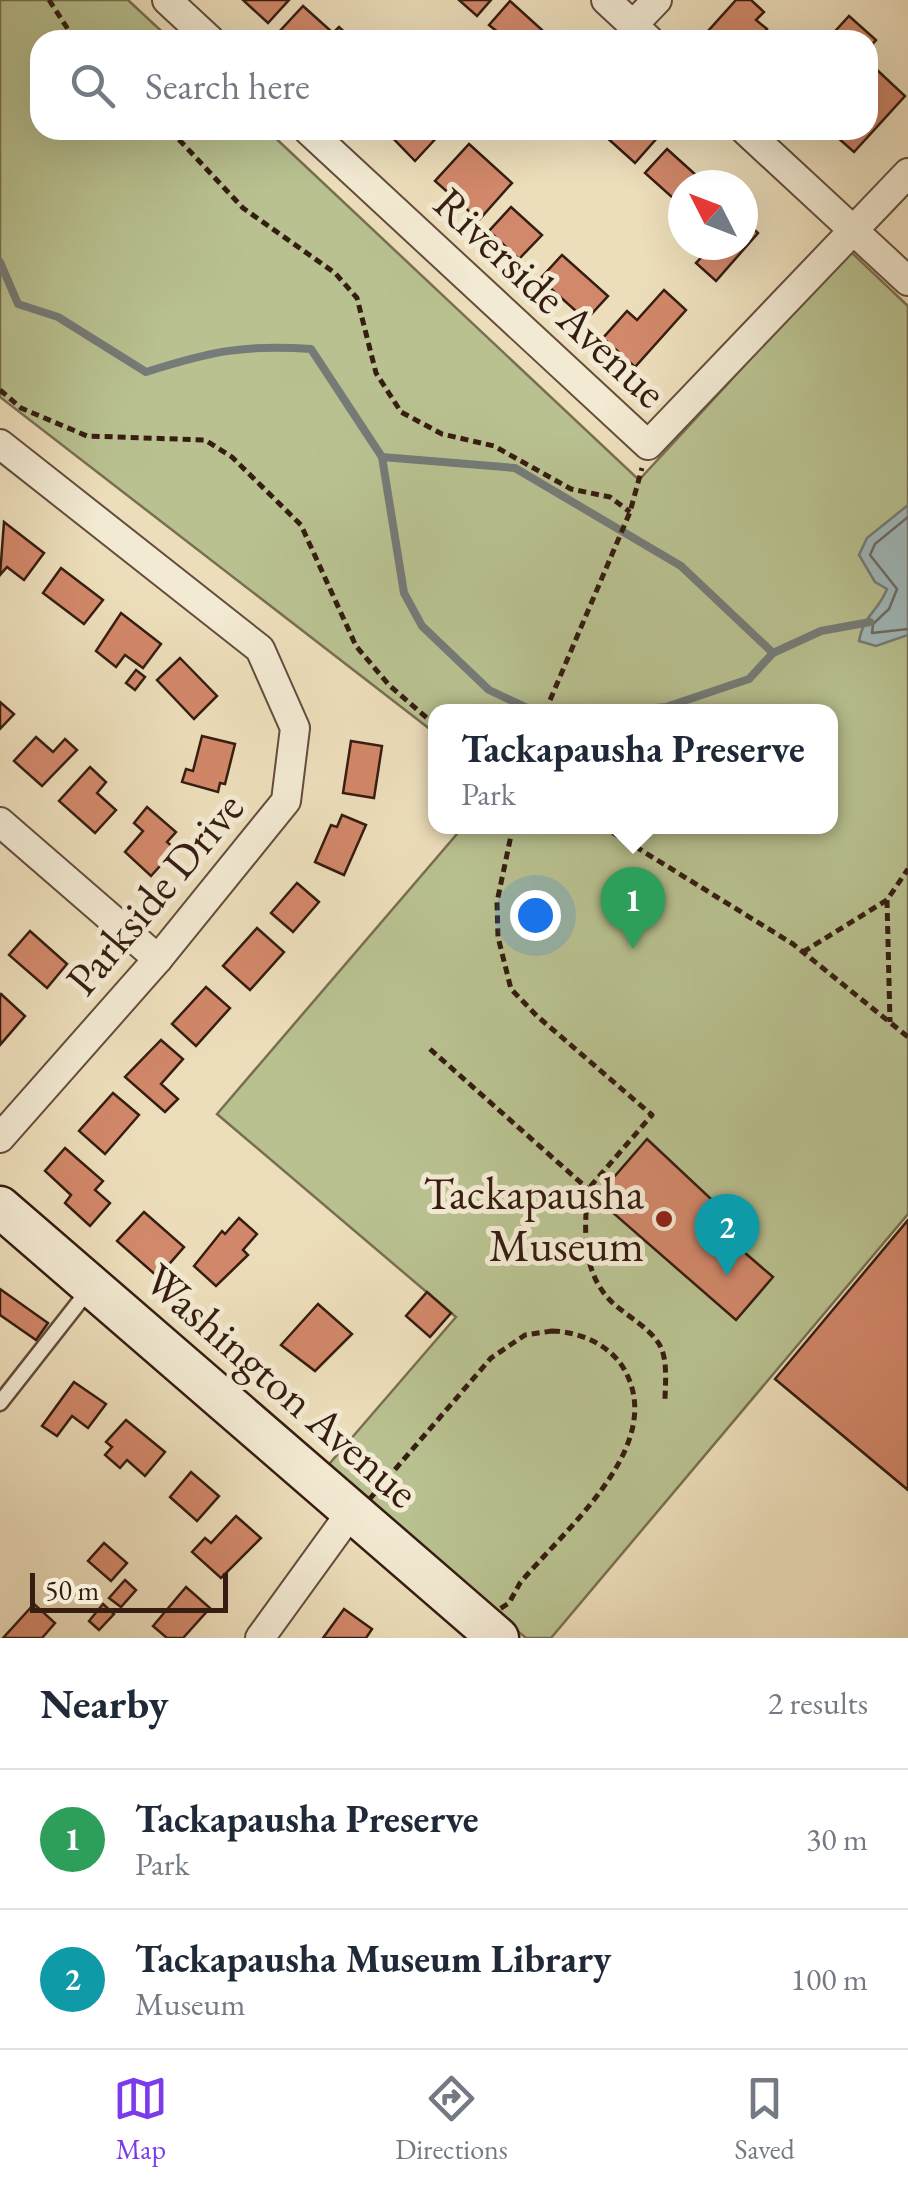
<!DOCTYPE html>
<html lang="en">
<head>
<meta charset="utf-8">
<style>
  :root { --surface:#fff; --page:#f2f2f3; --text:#1f2937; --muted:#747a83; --line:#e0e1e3; --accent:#7c3aed }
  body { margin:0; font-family:"EB Garamond",serif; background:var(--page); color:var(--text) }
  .compass { position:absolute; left:668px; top:170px; width:90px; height:90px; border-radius:50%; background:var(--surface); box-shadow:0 10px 40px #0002; rotate:312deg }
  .scale { position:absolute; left:30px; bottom:25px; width:198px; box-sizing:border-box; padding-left:10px; border:5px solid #361d11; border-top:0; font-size:28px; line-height:35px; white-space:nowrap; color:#361d11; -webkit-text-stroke:8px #f3ead3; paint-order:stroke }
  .you { position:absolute; left:535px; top:915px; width:35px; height:35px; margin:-25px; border:8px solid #fff; border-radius:50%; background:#1a73e8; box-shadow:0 0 0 15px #1a73e833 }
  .badge { display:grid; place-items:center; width:65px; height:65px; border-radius:50%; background:var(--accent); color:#fff; font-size:32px; font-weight:700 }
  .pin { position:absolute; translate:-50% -82px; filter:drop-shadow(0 2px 5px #0008) }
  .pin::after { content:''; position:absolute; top:52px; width:35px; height:30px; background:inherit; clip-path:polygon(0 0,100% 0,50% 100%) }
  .popup { position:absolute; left:428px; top:704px; width:410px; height:130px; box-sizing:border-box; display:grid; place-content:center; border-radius:20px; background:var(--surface); filter:drop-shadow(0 2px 8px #0005); font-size:32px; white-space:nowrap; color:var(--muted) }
  .popup b { font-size:38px; color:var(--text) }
  .popup::after { content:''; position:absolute; left:50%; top:100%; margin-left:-20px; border:20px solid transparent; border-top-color:var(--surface) }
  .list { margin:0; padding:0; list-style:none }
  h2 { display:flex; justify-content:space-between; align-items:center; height:130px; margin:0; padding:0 40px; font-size:42px }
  h2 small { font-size:32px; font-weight:400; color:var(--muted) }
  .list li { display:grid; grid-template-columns:65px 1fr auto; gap:30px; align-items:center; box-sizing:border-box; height:140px; padding:0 40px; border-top:2px solid var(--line) }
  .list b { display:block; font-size:38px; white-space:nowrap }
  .list p { margin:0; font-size:32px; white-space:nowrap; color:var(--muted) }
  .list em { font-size:32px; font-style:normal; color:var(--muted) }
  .icon { flex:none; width:55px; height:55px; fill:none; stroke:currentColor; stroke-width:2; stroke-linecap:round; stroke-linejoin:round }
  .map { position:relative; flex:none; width:908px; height:1638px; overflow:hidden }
  .search { position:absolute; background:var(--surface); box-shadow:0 10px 40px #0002; left:30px; right:30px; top:30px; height:110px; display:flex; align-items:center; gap:25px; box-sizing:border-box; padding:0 35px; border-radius:30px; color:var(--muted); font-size:38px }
  .sheet { height:410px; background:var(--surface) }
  nav { display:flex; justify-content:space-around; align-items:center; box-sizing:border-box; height:140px; border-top:2px solid var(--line); background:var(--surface); font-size:28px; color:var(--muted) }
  nav a { display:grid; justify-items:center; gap:5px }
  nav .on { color:var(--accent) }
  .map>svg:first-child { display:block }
</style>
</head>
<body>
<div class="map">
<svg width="908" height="1638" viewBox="0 0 908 1638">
  <rect width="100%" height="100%" fill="#eddebb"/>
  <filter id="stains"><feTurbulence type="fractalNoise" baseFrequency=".002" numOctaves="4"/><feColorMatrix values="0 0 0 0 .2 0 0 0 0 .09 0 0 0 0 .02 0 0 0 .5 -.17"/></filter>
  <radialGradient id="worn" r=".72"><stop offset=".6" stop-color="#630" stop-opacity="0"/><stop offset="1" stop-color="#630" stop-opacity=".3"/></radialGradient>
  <polygon fill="#b9c190" stroke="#786f50" stroke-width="2.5" points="0,0 128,0 171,40 40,40 40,130 267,130 639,480 850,251 908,306 908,1214 551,1638 526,1638 324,1470 456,1317 217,1114 463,827 830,826 830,712 436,712 435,733 0,397"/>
  <path fill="#9fb9bc" stroke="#757b78" stroke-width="2.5" d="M908,505V635L876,646L859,641C864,614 878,612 887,589L875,582L859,555L867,538Z"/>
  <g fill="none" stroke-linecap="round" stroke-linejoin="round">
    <polyline stroke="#6a6b66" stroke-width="2.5" points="908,517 875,544 870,555 897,589 889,609 873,624 872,633 908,629"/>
    <g stroke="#757b78" stroke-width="8">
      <path d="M0,262L18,304L58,317L146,372C209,352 244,344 311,349L382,457L404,593L422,626L489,690L536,712"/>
      <polyline points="382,457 515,468 681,566 773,653"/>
      <polyline points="611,712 666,707 749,679 773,653 821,631 870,622"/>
    </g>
  </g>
  <g fill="#d2886a" stroke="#361d11" stroke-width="2.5">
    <polygon points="243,0 289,0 268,23"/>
    <polygon points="459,0 491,0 477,16"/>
    <polygon points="736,0 751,0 764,12 756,20 767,29 757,40 720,40 709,30"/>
    <polygon points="510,1 552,39 552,40 493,40 499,33 489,25"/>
    <polygon points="303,6 333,33 339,27 352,39 285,40 278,33"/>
    <polygon points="849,16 876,40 868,49 868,40 827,40"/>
    <polygon points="876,69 905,96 854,152 829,130 868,130 868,78"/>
    <polygon points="385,130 435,130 440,134 415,161"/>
    <polygon points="608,130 649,130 657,138 635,163 604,135"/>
    <polygon points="469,144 512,183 479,220 435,181"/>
    <polygon points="667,149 707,185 683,185 683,207 645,173"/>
    <polygon points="511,207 542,235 519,259 489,231"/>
    <polygon points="743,219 758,233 716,281 696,263 713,245 743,245"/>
    <polygon points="562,255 608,296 586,320 540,279"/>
    <polygon points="664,290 686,310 635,367 603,338 627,311 637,320"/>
    <polygon points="4,522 44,553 24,580 7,567 0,575"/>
    <polygon points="61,568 103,600 84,624 43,593"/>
    <polygon points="121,613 161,644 143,668 125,655 116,667 96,651"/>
    <polygon points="180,658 217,696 194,719 157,680"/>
    <polygon points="136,670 145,677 135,690 126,683"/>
    <polygon points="0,702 14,714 0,729"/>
    <polygon points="202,736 235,744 225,784 220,783 218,792 182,782 186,769 193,771"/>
    <polygon points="36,737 53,752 65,739 77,750 42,786 14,761"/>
    <polygon points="351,741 382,746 374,798 343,793"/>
    <polygon points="90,767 106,782 97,793 116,810 95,833 59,801"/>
    <polygon points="147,807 176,832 167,842 175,849 151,876 125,852 143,831 134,823"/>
    <polygon points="342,815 366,825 344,875 315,862 331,825 337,827"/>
    <polygon points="297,883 319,902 293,932 271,913"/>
    <polygon points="257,928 284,952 250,990 223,966"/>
    <polygon points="30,931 67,964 47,988 9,955"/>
    <polygon points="206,987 230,1008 196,1046 172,1024"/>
    <polygon points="1,994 25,1016 0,1045 0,995"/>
    <polygon points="161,1040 183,1059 161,1084 178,1099 165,1112 125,1077"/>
    <polygon points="113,1093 139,1115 105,1154 79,1131"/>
    <polygon points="647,1139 741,1227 730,1240 773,1277 736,1320 596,1198"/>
    <polygon points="65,1148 103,1181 95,1190 110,1203 90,1226 65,1203 71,1195 45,1171"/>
    <polygon points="144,1212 184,1247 158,1277 117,1241"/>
    <polygon points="239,1218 257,1234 243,1250 248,1255 216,1286 194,1266 222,1231 225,1234"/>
    <polygon points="908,1220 908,1490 775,1379"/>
    <polygon points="0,1289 48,1323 36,1340 0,1315"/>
    <polygon points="427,1292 451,1313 430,1337 406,1316"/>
    <polygon points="318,1304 352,1334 315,1371 281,1345"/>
    <polygon points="74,1382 106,1404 88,1428 72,1416 57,1436 42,1426"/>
    <polygon points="126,1420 165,1452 145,1476 127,1460 120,1468 105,1455 112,1447 106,1442"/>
    <polygon points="191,1472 219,1496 197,1521 170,1497"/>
    <polygon points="236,1516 261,1538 221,1578 192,1552 205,1538 211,1543"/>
    <polygon points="104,1543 127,1563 111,1581 88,1561"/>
    <polygon points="125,1580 136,1590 121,1607 109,1598"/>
    <polygon points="186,1587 210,1608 183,1638 167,1638 153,1626"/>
    <polygon points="34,1604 55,1623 42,1638 3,1638"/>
    <polygon points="103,1604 114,1614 99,1630 89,1621"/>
    <polygon points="344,1609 372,1629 366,1638 323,1638"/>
  </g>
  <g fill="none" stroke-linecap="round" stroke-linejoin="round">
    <defs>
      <polyline id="lane" points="0,1403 91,1287"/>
      <g id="street">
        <polyline points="167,0 210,40"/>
        <polyline points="606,0 649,40"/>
        <polyline points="633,25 657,0"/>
        <polyline points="308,130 648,445 908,173"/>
        <polyline points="745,130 908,281"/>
        <polyline points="0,444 260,649 295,728 286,801 158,959 0,1138"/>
        <polyline points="0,822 158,959"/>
        <polyline points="260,1638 352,1511"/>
      </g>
      <polyline id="secondary" points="0,1207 498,1638"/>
    </defs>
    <use href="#lane" stroke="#644d3c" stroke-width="19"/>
    <use href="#street" stroke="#644d3c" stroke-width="32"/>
    <use href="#secondary" stroke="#361d11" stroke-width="45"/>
    <g stroke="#361d11" stroke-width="5" stroke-dasharray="8 5" stroke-linecap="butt">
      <polyline points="49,0 75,40"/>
      <polyline points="170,130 243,208 335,273 357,298 376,373 401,412 442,434 494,446 571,489 610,497 630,512"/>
      <polyline points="0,390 21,408 87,436 205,440 232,457 301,525 356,646 389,685 436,726"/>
      <polyline points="545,712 630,512 642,468"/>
      <polyline points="513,826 497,902 498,937 511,989 537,1016 652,1115 589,1188"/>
      <polyline points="602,826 793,944 908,1037"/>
      <polyline points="887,900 890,1022"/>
      <polyline points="803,952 887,900 908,869"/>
      <path d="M430,1049L588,1189C584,1230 581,1275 615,1305C628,1316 647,1327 657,1341C669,1356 665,1384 665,1402"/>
      <path d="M552,1331C580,1332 609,1344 624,1369C668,1445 566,1528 520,1583L509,1603L490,1615L366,1510L367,1502L491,1358L525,1335Z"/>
    </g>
    <use href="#lane" stroke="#f3ead3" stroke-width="14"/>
    <use href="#street" stroke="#f3ead3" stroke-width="28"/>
    <use href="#secondary" stroke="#f3ead3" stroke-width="40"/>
  </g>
  <circle fill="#8f2418" stroke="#f3ead3" stroke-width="4" cx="664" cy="1219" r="10"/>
  <g text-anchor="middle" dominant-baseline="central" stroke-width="10" stroke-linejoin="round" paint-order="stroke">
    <g font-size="45" fill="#361d11" stroke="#f3ead3">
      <text transform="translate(551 297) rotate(43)">Riverside Avenue</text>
      <text transform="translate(154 893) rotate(-50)">Parkside Drive</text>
      <text transform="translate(282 1385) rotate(41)">Washington Avenue</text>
    </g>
    <g font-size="45" fill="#361d11" stroke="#f3ead3" text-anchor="end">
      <text x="644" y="1193">Tackapausha<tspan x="644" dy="52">Museum</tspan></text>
    </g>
  </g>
  <rect width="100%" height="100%" filter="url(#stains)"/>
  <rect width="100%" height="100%" fill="url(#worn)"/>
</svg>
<svg class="compass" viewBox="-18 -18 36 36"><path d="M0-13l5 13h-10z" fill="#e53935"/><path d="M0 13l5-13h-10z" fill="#747a83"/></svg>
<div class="scale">50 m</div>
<div class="you"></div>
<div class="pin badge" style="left:633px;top:949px;background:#2e9e5b">1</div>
<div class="popup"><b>Tackapausha Preserve</b>Park</div>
<div class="pin badge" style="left:727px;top:1276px;background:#0f9aa8">2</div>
<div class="search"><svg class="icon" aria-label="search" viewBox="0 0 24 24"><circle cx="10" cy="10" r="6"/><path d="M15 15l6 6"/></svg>Search here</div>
</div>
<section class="sheet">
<h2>Nearby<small>2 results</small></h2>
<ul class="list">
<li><span class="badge" style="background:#2e9e5b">1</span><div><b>Tackapausha Preserve</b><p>Park</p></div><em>30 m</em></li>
<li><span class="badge" style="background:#0f9aa8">2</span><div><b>Tackapausha Museum Library</b><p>Museum</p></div><em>100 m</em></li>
</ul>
</section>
<nav>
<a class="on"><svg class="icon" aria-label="map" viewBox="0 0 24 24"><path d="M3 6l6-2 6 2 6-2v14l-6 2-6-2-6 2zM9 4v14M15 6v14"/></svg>Map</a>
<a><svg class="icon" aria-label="directions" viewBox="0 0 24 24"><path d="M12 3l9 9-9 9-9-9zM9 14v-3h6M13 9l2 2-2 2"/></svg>Directions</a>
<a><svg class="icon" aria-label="saved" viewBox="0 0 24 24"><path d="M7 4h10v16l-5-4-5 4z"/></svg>Saved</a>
</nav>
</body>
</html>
